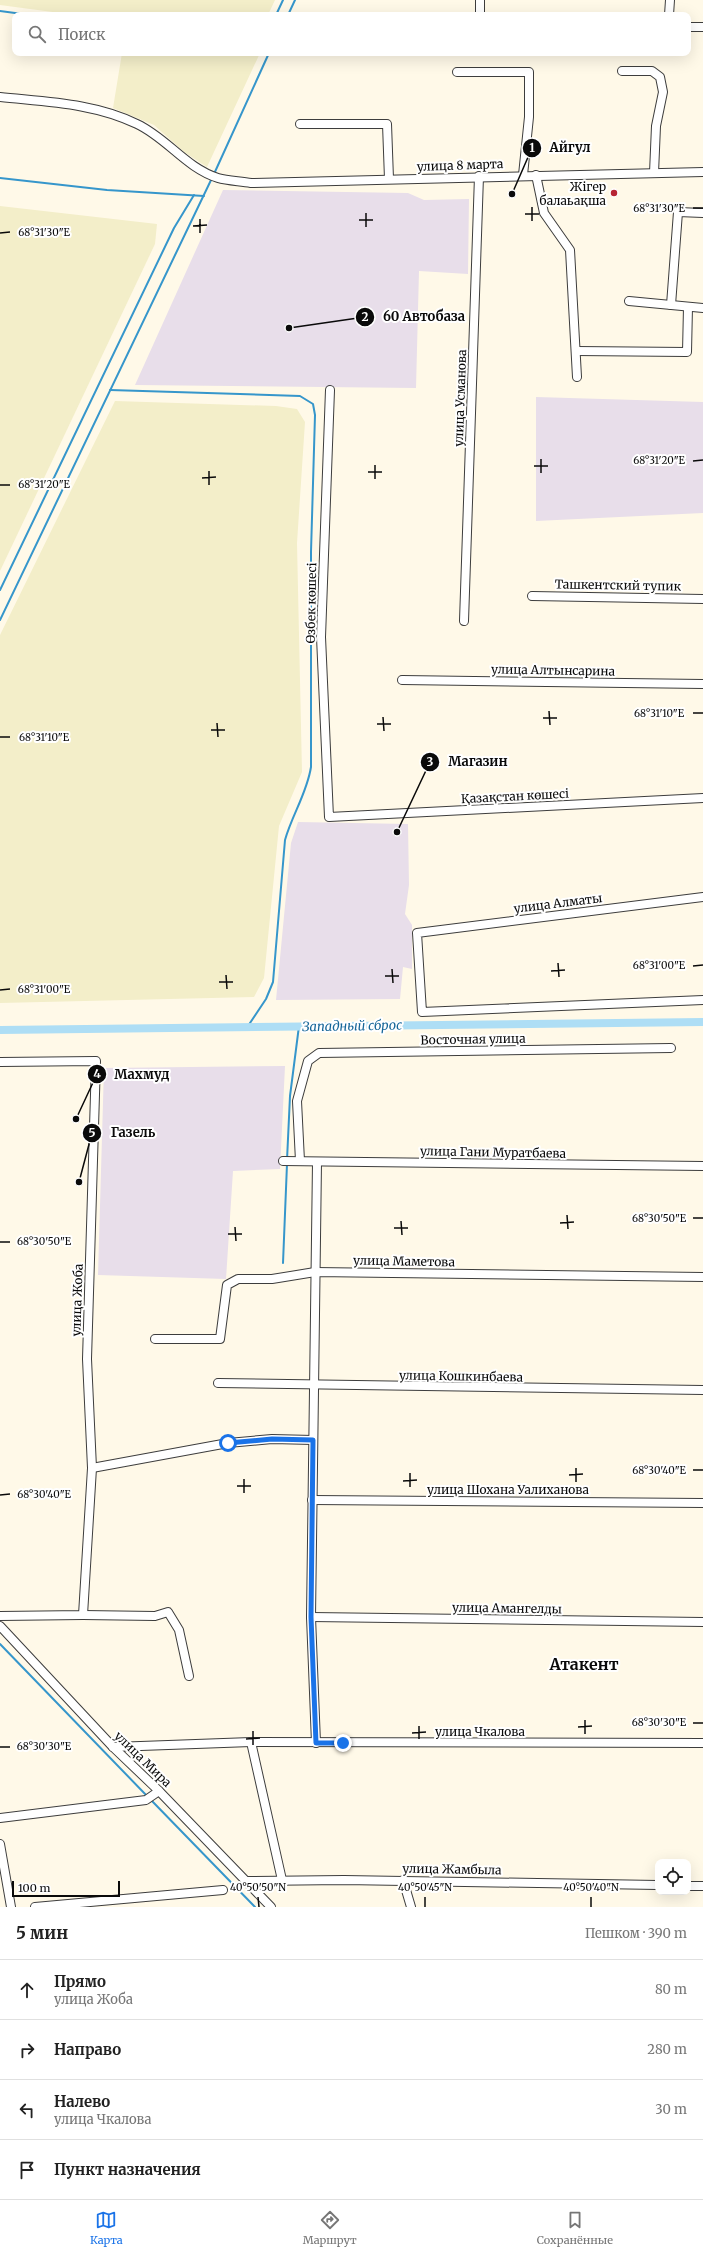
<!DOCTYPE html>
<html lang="ru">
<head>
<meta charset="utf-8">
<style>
  :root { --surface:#fff; --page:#f6f6f6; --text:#222; --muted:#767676; --line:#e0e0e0; --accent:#1a73e8 }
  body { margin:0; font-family:Merriweather,serif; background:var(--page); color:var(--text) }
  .controls { position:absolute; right:12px; bottom:12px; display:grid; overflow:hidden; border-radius:8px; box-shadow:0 4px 16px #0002 }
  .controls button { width:36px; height:36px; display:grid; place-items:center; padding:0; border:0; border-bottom:1px solid var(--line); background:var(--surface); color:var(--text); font:20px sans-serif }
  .scale { position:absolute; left:12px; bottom:10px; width:108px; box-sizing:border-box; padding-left:4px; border:2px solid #0a0a0a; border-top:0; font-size:11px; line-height:14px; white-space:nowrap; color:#0a0a0a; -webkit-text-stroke:3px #fff; paint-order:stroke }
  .stop { position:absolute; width:12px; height:12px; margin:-9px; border:3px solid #1a73e8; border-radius:50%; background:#fff }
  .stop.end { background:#1a73e8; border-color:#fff; box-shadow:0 1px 4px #0008 }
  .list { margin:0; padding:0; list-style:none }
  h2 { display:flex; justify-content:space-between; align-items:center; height:52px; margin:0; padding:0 16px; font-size:17px }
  h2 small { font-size:13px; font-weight:400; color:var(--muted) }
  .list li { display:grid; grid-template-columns:26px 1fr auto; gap:12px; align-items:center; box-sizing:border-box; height:60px; padding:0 16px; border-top:1px solid var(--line) }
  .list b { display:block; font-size:15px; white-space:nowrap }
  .list p { margin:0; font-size:13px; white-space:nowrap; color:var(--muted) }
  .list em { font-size:13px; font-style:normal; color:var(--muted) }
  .icon { flex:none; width:22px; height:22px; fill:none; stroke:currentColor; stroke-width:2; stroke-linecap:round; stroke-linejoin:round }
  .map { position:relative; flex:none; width:703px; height:1907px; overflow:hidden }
  .search { position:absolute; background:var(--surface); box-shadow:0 4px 16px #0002; left:12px; right:12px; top:12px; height:44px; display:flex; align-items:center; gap:10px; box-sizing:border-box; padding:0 14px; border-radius:8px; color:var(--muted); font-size:15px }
  .sheet { height:292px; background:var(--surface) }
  nav { display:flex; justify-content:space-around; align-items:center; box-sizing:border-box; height:56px; border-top:1px solid var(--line); background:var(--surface); font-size:11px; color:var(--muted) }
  nav a { display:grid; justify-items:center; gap:2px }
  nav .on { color:var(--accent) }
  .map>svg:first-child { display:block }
</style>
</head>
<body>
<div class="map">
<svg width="703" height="1907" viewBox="0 0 703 1907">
  <rect width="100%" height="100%" fill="#fff9e8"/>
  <g fill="#e8deea">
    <polygon points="223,190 408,193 424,200 469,199 468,274 419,271 416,388 135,385"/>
    <polygon points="536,397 703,402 703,513 536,521"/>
    <polygon points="298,822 408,824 409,885 405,914 412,925 412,969 403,967 400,999 276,1000 291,843"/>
    <polygon points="285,1066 280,1169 233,1171 226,1279 98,1275 104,1068"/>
  </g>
  <g fill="#f3eec9">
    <polygon points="0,0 275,0 268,15 75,15 0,5"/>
    <polygon points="122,53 260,53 207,167 184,152 154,125 113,108"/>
    <polygon points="0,206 157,224 155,244 0,571"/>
    <polygon points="115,401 276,406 297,409 305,422 297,543 302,772 279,826 264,978 254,997 0,1003 0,635"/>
  </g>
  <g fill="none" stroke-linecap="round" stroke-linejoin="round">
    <g stroke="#3696cb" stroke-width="2">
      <polyline points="0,11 30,15"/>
      <polyline points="276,15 283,0"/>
      <polyline points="288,15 295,0"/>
      <polyline points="214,174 269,53"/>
      <polyline points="0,178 107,190 204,196"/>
      <path d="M110,390L300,396L313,404L315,415L311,552V767C307,793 292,815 285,840L273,982L266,999L248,1026"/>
      <polyline points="0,590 174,228 194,195"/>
      <polyline points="0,620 212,178"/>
      <polyline points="287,1160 290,1096 299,1026"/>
      <polyline points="283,1263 287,1164"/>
      <polyline points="0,1644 148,1797"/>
      <polyline points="151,1800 255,1907"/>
    </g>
    <polyline stroke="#aedef5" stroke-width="8" points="0,1030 703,1022"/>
    <defs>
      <g id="street">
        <polyline points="480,15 480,0"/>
        <polyline points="669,15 670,0"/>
        <polyline points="688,27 703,27"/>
        <polyline points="622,71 652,71 660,77 663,92 656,126 654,173"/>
        <polyline points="457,72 529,72 529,117 523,175"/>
        <path d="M0,97C46,102 94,103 137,124C167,138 186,168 218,178C228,181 241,181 251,183L703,172"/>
        <polyline points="300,124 387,124 389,179"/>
        <polyline points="536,175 544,213 570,250 577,377"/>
        <polyline points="629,301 703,308"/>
        <polyline points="671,305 678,212 703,213"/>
        <polyline points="576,351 687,352 688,307"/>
        <polyline points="330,390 321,637 329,817 703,798"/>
        <polyline points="532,596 703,599"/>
        <polyline points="464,621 479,176"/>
        <polyline points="402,680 703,684"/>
        <polyline points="703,897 417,933 422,1012 703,1000"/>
        <polyline points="0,1062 96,1061 87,1359 92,1468 83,1615 0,1616"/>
        <polyline points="283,1161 703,1166"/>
        <polyline points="300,1161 297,1101 308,1061 319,1053 671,1048"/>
        <polyline points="155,1339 220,1339 227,1285 238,1279 272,1279 315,1272 703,1277"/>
        <polyline points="218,1383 703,1390"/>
        <polyline points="92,1468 228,1443 272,1439 313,1440"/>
        <polyline points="312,1500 703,1503"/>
        <polyline points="83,1615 155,1616 168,1612 179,1630 189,1676"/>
        <polyline points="311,1617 703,1622"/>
        <polyline points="0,1626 113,1747 159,1791 271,1907"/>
        <polyline points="251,1742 282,1880"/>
        <polyline points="316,1743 311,1617 317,1162"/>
        <polyline points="113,1747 251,1742 703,1743"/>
        <polyline points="0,1818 146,1800 159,1791"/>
        <polyline points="0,1844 11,1907"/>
        <polyline points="403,1880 411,1907"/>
        <polyline points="246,1881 344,1880 658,1885"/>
        <polyline points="688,1886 703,1886"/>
        <polyline points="35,1907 223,1890"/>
      </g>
    </defs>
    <use href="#street" stroke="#3d3d3d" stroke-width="10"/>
    <use href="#street" stroke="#fff" stroke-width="8"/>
  </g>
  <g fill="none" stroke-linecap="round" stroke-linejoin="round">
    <polyline stroke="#1a73e8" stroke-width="5" points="228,1443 272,1439 313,1440 311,1617 316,1743 343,1743"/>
  </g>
  <path fill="none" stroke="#0a0a0a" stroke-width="1.5" d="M532,207V221M693,208H703M366,213V227M525,214H539M200,219V233M359,220H373M193,226L207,225M0,233L10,232M541,459V473M693,461L703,460M375,465V479M534,466H548M209,471V485M368,472H382M202,478L216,477M0,485H10M549,711L550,725M693,713H703M383,717L384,731M543,718H557M217,723L218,737M377,724H391M211,730H225M0,737H10M558,963L559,977M693,966L703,965M392,969L393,983M551,971L565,970M226,975L227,989M385,976H399M219,982H233M0,990L10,989M567,1215L568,1229M693,1218H703M401,1221L402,1235M560,1223L574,1222M235,1227L236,1241M394,1228H408M228,1234H242M0,1242H10M576,1468V1482M693,1470H703M410,1473V1487M569,1475L583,1474M244,1479V1493M403,1481L417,1480M237,1486H251M0,1495L10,1494M585,1720V1734M693,1723H703M419,1726V1739M578,1727L592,1726M253,1731V1745M412,1733L426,1732M246,1739L260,1738M0,1747H10M258,1897L259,1907M425,1897V1907M591,1897V1907"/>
  <circle fill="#b72533" stroke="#fff" stroke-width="1.5" cx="614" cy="193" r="4"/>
  <g text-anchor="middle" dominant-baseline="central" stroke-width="4" stroke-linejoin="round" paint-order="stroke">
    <g font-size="12" fill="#0a0a0a" stroke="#fff">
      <text transform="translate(460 165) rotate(-2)">улица 8 марта</text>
      <text transform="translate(460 398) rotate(-88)">улица Усманова</text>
      <text transform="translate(618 585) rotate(1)">Ташкентский тупик</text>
      <text transform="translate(311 603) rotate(-89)">Өзбек көшесі</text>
      <text transform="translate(553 670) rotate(1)">улица Алтынсарина</text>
      <text transform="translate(515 796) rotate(-3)">Қазақстан көшесі</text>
      <text transform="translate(558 903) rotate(-7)">улица Алматы</text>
      <text transform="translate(473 1039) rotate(-1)">Восточная улица</text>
      <text transform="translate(493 1152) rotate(1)">улица Гани Муратбаева</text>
      <text transform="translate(404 1261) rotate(1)">улица Маметова</text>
      <text transform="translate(77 1300) rotate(-88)">улица Жоба</text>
      <text transform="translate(461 1376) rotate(1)">улица Кошкинбаева</text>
      <text x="508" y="1489">улица Шохана Уалиханова</text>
      <text transform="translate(507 1608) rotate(1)">улица Амангелды</text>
      <text x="480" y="1731">улица Чкалова</text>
      <text transform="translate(143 1759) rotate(44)">улица Мира</text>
      <text transform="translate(452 1869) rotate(1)">улица Жамбыла</text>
    </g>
    <g font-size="12" fill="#0a0a0a" stroke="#fff" text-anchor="end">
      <text x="606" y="186">Жігер<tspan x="606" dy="14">балаьақша</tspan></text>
    </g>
    <g font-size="13" font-style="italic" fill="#176699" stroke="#fff">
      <text transform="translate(352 1026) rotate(-1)">Западный сброс</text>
    </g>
    <g font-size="16" font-weight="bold" fill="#0a0a0a" stroke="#fff">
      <text x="584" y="1664">Атакент</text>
    </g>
  </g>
  <g font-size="10" text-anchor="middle" fill="#0a0a0a" stroke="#fff" stroke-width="4" stroke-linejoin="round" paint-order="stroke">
    <text x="659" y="212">68°31'30"E</text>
    <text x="44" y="236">68°31'30"E</text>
    <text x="659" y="464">68°31'20"E</text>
    <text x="44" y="488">68°31'20"E</text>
    <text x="659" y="717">68°31'10"E</text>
    <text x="44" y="741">68°31'10"E</text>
    <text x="659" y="969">68°31'00"E</text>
    <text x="44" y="993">68°31'00"E</text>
    <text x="659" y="1222">68°30'50"E</text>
    <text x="44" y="1245">68°30'50"E</text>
    <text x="659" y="1474">68°30'40"E</text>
    <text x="44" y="1498">68°30'40"E</text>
    <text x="659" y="1726">68°30'30"E</text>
    <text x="44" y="1750">68°30'30"E</text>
    <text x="258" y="1891">40°50'50"N</text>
    <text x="425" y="1891">40°50'45"N</text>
    <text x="591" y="1891">40°50'40"N</text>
  </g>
  <path fill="none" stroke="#0a0a0a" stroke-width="1.5" d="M512 194L532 148M289 328L365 317M397 832L430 762M76 1119L97 1074M79 1182L92 1133"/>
  <g fill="#0a0a0a" stroke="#fff" stroke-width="1.5">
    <circle cx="512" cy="194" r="4"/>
    <circle cx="289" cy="328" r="4"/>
    <circle cx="397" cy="832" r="4"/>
    <circle cx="76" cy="1119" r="4"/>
    <circle cx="79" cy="1182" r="4"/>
    <circle cx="532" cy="148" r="10"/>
    <circle cx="365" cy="317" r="10"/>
    <circle cx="430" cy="762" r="10"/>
    <circle cx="97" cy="1074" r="10"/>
    <circle cx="92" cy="1133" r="10"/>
  </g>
  <g font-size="12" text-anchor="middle" font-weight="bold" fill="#fff">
    <text x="532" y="152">1</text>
    <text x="365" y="321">2</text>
    <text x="430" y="766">3</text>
    <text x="97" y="1078">4</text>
    <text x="92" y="1137">5</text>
  </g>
  <g font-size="13" text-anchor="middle" font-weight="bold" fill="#0a0a0a" stroke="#fff" stroke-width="4" stroke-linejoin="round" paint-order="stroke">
    <text x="570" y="152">Айгул</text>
    <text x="424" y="321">60 Автобаза</text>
    <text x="478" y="766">Магазин</text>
    <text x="142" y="1079">Махмуд</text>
    <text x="133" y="1137">Газель</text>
  </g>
</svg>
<div class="controls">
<button><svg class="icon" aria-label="locate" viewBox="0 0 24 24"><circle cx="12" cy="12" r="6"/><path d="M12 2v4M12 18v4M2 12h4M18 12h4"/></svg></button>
</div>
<div class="scale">100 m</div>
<div class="stop" style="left:228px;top:1443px"></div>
<div class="stop end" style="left:343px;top:1743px"></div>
<div class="search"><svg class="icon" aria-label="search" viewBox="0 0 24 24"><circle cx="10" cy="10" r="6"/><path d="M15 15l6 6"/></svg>Поиск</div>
</div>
<section class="sheet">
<h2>5 мин<small>Пешком · 390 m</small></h2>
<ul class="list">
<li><svg class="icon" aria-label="ahead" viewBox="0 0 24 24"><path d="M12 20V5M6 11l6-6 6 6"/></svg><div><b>Прямо</b><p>улица Жоба</p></div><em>80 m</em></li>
<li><svg class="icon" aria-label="right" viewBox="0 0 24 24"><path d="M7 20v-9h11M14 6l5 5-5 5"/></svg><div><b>Направо</b></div><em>280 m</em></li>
<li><svg class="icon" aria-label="left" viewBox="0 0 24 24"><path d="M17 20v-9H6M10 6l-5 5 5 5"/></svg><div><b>Налево</b><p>улица Чкалова</p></div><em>30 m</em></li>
<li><svg class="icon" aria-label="arrive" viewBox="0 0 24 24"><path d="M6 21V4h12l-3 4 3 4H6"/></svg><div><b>Пункт назначения</b></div></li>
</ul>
</section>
<nav>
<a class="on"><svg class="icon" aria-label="map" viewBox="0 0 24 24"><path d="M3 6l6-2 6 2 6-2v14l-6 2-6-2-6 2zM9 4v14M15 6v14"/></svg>Карта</a>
<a><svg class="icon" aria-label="directions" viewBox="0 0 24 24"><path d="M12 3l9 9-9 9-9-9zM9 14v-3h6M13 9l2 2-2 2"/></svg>Маршрут</a>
<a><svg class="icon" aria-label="saved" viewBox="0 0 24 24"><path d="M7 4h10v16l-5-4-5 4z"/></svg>Сохранённые</a>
</nav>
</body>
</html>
